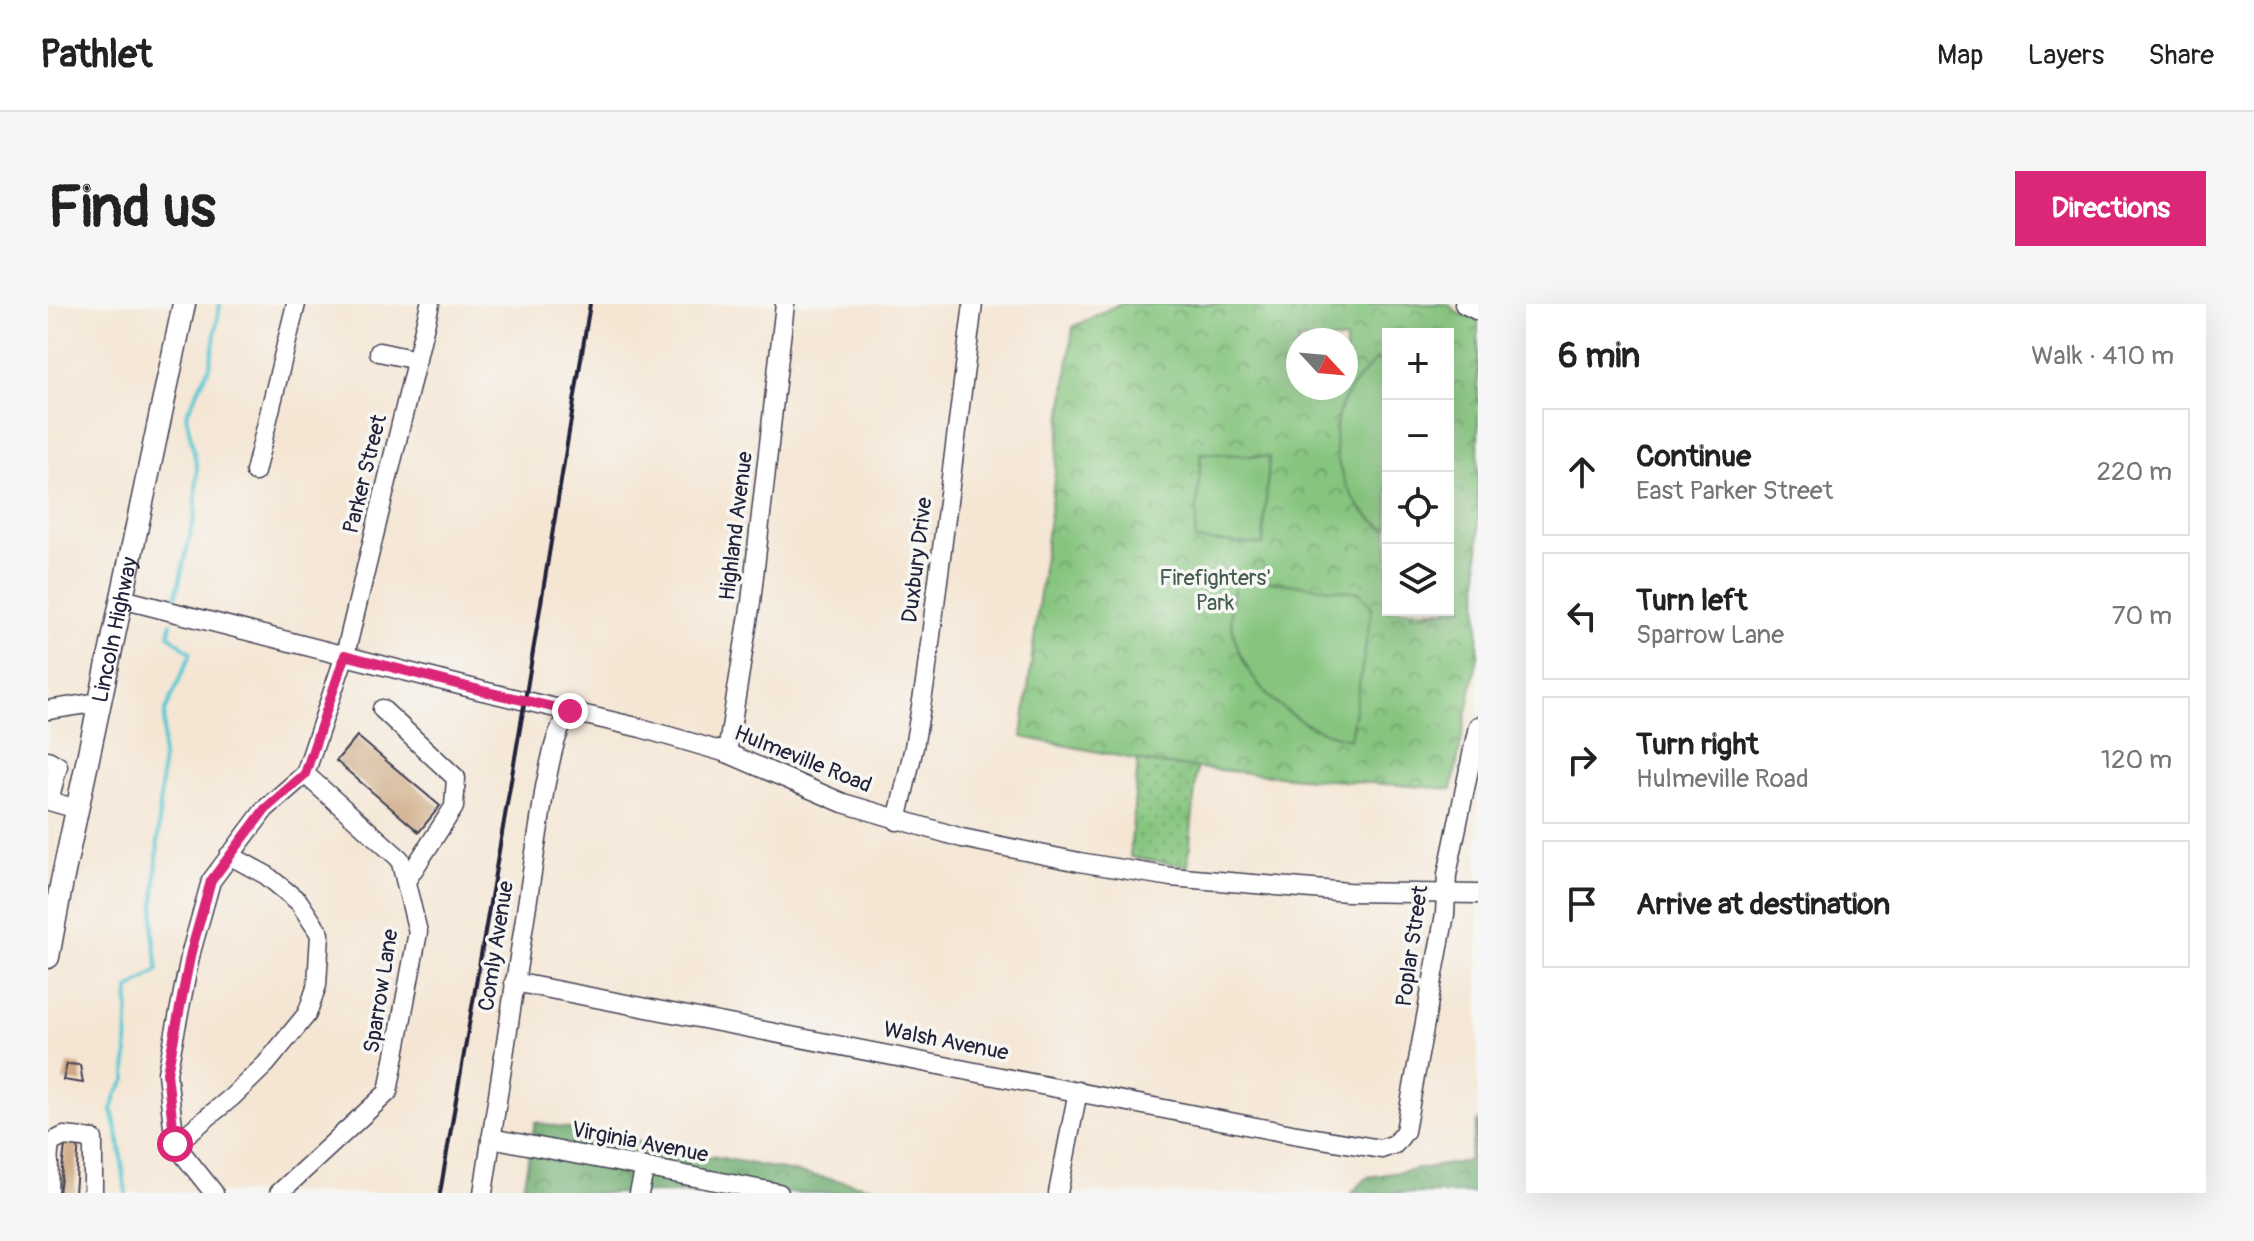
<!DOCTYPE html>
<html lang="en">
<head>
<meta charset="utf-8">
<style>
  :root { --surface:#fff; --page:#f6f6f6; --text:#222; --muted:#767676; --line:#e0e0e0; --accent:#db2777 }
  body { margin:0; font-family:Pangolin,sans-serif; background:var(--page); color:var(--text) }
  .controls { position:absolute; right:24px; top:24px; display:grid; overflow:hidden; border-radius:0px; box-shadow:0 8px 32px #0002 }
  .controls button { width:72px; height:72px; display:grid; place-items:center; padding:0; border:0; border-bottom:2px solid var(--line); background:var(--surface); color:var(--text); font:40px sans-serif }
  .compass { position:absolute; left:1238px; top:24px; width:72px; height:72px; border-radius:50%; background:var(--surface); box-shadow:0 8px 32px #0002; rotate:116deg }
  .stop { position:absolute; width:24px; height:24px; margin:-18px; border:6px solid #db2777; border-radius:50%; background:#fff }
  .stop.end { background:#db2777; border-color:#fff; box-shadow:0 2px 8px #0008 }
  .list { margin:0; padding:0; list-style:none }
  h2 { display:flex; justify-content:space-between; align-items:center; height:104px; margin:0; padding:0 32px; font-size:34px }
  h2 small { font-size:26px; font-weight:400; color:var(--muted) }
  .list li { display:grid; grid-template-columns:52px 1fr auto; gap:24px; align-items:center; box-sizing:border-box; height:128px; margin:0 16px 16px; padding:0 16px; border:2px solid var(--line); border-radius:0px }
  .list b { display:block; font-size:30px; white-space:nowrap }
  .list p { margin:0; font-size:26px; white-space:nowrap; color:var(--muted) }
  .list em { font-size:26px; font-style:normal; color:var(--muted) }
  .icon { flex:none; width:44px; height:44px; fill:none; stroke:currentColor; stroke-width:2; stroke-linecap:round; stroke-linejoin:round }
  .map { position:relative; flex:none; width:1430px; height:889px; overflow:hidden; border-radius:0px }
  header { display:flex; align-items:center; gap:48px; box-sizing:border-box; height:112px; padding:0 40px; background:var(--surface); border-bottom:2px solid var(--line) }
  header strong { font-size:38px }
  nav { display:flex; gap:44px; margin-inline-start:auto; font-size:28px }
  .intro { display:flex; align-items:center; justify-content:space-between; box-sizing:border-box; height:192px; padding:0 48px }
  h1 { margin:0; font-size:56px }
  .button { padding:20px 36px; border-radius:0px; background:var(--accent); color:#fff; font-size:28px; font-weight:700 }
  main { display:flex; gap:48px; padding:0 48px }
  aside { flex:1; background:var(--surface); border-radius:0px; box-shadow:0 8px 32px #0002 }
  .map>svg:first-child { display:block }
</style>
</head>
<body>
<header>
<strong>Pathlet</strong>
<nav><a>Map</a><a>Layers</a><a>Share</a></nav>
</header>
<div class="intro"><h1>Find us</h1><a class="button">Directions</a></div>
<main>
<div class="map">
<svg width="1430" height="889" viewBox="0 0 1430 889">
  <defs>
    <pattern id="grass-dots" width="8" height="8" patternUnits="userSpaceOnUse" patternTransform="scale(2)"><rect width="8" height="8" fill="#85c57e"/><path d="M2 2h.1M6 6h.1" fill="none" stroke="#6ca068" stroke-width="1.8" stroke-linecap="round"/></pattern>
    <pattern id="forest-crowns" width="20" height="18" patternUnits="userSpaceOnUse" patternTransform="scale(2)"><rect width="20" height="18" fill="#6caa6d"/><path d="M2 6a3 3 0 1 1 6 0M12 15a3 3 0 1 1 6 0" fill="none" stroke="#588a5b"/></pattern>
    <pattern id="park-crowns" width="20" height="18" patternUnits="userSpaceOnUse" patternTransform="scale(2)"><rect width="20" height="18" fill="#85c57e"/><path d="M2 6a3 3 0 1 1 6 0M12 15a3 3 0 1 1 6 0" fill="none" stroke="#6ca068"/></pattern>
  </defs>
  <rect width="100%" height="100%" fill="#f6f6f2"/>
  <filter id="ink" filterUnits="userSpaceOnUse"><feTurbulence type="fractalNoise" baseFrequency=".0125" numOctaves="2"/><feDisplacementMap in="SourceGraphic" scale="16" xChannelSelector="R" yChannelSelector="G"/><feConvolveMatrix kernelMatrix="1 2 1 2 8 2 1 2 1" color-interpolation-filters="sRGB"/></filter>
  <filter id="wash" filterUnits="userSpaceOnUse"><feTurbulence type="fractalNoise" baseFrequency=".006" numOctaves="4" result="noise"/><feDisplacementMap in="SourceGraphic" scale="32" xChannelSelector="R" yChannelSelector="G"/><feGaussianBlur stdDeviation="1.8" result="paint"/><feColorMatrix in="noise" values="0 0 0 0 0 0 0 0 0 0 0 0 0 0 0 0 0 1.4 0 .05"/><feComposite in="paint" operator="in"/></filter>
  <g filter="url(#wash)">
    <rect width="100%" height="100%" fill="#f5e6d4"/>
    <polygon fill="url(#grass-dots)" stroke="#54745c" stroke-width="2" points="1090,455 1149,463 1140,562 1082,553"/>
    <g fill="url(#forest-crowns)" stroke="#476654" stroke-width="2">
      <polygon points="1430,815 1430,889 1303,889 1320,873 1420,857"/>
      <polygon points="487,818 856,889 474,889"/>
    </g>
    <path fill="url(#park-crowns)" stroke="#54745c" stroke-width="2" fill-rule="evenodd" d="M1071,0H1400L1411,10L1430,15V351L1404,485L1252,474L1111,460L974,433L1025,23ZM1340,30H1400V306H1340ZM1250,36H1298V84H1250Z"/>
    <g fill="#85c57e" stroke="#54745c" stroke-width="2">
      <path d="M1329,55L1340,65V225C1298,206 1275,142 1294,100C1302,82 1316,69 1329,55Z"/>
      <polygon points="1153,149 1221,153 1215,241 1147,236"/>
      <polygon points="1407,237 1416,304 1363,311 1363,306 1400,306 1400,238"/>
      <path d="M1188,274L1311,288L1324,304L1302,435C1243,424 1192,378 1183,317C1181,304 1186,288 1188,274Z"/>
    </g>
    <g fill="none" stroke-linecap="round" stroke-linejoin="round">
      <g stroke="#5bc7d2" stroke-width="4">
        <polyline points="127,296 147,211 149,163 138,111 162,62 172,0"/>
        <polyline points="78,889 71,836 64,806 69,789 78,776 81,685 110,666 105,627 117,408 143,349 121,331 123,319"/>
      </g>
    </g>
    <g id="blocks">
      <g fill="#cea881">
        <polygon points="309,432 392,502 371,528 288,457"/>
        <polygon points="19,760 32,761 35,779 15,776"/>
        <polygon points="18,834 31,836 27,889 11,889"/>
      </g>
    </g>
  </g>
  <g filter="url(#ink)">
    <use href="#blocks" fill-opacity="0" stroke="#423f52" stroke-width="2"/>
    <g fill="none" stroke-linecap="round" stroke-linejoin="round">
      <defs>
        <g id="minor">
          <polyline points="1416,0 1430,7"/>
          <polyline points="331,48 369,56"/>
          <polyline points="207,168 248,0"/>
          <polyline points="74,295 435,387 593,424 679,449 795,499 914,534 1031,558 1123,573 1300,588 1430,590"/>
          <polyline points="334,405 408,474 406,503 358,577"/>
          <polyline points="0,406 52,398"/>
          <polyline points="679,449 703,298 737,0"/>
          <polyline points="0,456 10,462 1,497 29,505"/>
          <polyline points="849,517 866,443 877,379 925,0"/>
          <polyline points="466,678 1244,830 1333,845 1347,840 1357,827 1397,610 1399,571 1430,422"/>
          <polyline points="443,834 731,889"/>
          <polyline points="127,840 184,793 218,760 259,710 269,681 272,630 251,598 218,571 181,551"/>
          <polyline points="0,858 2,839 16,832 45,835 45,889"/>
          <polyline points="0,889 1,858"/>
          <polyline points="166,889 127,840 119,769 143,648 163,577 217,505 257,470"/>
          <polyline points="231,889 340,788 370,628 352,555 257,470 297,351 382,0"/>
          <path d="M435,889L497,483C503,456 506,429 522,407"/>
          <polyline points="591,889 597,863"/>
          <polyline points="1010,889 1030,787"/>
        </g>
        <g id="major">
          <path id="s1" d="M0,653L14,577L136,0"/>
        </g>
      </defs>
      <use href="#minor" stroke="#423f52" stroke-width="21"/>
      <use href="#major" stroke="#423f52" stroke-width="25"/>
      <use href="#minor" stroke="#fff" stroke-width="18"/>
      <use href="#major" stroke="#fff" stroke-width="22"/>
      <polyline stroke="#22223b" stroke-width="4" points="392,889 479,384 542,0"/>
    </g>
  </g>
  <g fill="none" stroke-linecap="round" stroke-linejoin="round" filter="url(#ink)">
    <polyline stroke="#db2777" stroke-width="10" points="127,840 119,769 143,648 163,577 217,505 257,470 297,351 435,387 522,407"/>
  </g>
  <g text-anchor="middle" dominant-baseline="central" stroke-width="7" stroke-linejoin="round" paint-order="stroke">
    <g font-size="22" fill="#22223b" stroke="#f6f6f2">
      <text transform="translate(317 170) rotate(-76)">Parker Street</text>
      <text transform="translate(688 222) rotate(-83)">Highland Avenue</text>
      <text transform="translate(869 256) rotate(-83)">Duxbury Drive</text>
      <text stroke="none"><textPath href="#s1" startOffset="334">Lincoln Highway</textPath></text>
      <text transform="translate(755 455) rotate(22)">Hulmeville Road</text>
      <text transform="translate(448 642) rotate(-81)">Comly Avenue</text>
      <text transform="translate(1364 642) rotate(-82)">Poplar Street</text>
      <text transform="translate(333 687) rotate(-81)">Sparrow Lane</text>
      <text transform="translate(898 737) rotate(11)">Walsh Avenue</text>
      <text transform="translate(592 838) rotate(11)">Virginia Avenue</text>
    </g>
    <g font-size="22" fill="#455b52" stroke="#f6f6f2">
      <text x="1167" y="274">Firefighters'<tspan x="1167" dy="25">Park</tspan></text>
    </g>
  </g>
</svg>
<div class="controls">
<button>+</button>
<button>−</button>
<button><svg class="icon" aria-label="locate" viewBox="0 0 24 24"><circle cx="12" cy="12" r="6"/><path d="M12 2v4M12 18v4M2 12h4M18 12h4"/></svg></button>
<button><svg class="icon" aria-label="layers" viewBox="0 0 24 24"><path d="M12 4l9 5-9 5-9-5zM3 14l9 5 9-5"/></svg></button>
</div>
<svg class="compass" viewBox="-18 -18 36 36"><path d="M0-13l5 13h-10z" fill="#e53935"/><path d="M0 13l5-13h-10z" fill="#767676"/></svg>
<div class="stop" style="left:127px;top:840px"></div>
<div class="stop end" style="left:522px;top:407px"></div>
</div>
<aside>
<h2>6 min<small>Walk · 410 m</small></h2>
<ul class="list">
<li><svg class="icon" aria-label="ahead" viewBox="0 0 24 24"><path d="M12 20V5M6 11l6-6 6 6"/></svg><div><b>Continue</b><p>East Parker Street</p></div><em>220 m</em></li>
<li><svg class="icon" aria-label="left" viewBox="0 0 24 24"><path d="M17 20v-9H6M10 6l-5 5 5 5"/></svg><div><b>Turn left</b><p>Sparrow Lane</p></div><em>70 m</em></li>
<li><svg class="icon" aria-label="right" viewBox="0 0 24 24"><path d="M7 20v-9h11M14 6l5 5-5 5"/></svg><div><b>Turn right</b><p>Hulmeville Road</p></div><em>120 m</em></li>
<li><svg class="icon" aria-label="arrive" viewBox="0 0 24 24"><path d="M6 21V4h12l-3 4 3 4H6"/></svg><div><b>Arrive at destination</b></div></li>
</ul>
</aside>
</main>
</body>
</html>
